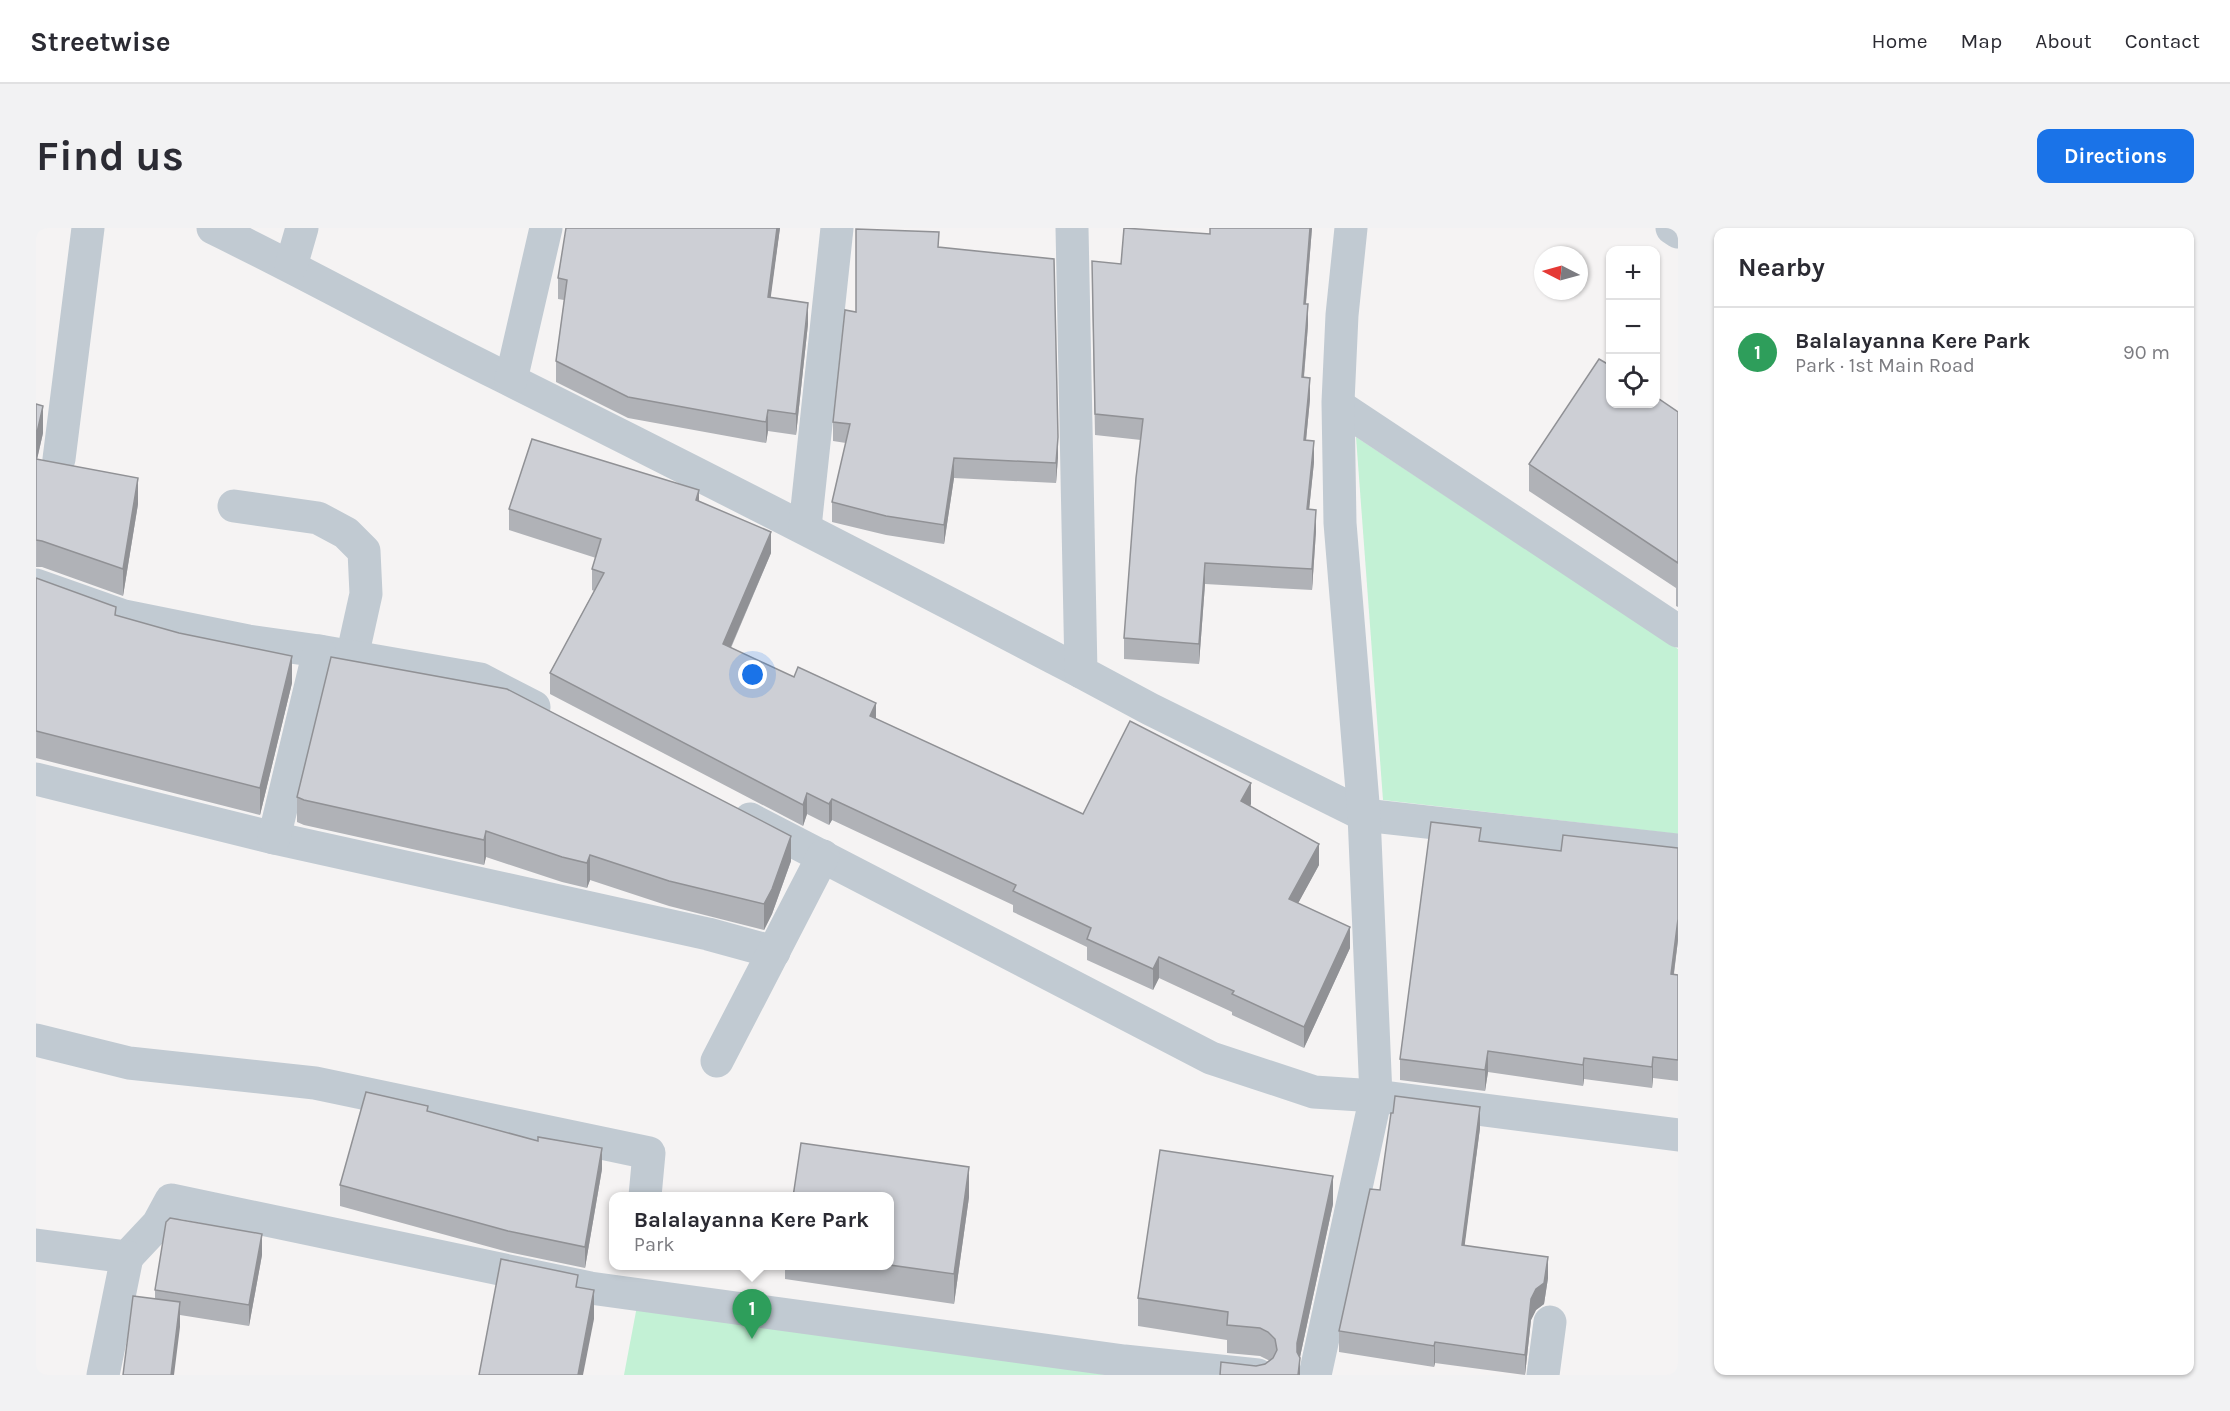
<!DOCTYPE html>
<html lang="en">
<head>
<meta charset="utf-8">
<style>
  :root { --surface:#fff; --page:#f2f2f3; --text:#2b2b33; --muted:#7c7c81; --line:#e1e1e2; --accent:#1a73e8 }
  body { margin:0; font-family:Karla,sans-serif; background:var(--page); color:var(--text) }
  .controls { position:absolute; right:18px; top:18px; display:grid; overflow:hidden; border-radius:12px; box-shadow:0 2px 4px #0004 }
  .controls button { width:54px; height:54px; display:grid; place-items:center; padding:0; border:0; border-bottom:2px solid var(--line); background:var(--surface); color:var(--text); font:30px sans-serif }
  .compass { position:absolute; left:1498px; top:18px; width:54px; height:54px; border-radius:50%; background:var(--surface); box-shadow:0 2px 4px #0004; rotate:276deg }
  .you { position:absolute; left:717px; top:447px; width:21px; height:21px; margin:-15px; border:4px solid #fff; border-radius:50%; background:#1a73e8; box-shadow:0 0 0 9px #1a73e833 }
  .badge { display:grid; place-items:center; width:39px; height:39px; border-radius:50%; background:var(--accent); color:#fff; font-size:20px; font-weight:700 }
  .pin { position:absolute; translate:-50% -50px; filter:drop-shadow(0 2px 3px #0008) }
  .pin::after { content:''; position:absolute; top:32px; width:21px; height:18px; background:inherit; clip-path:polygon(0 0,100% 0,50% 100%) }
  .popup { position:absolute; left:573px; top:964px; width:285px; height:78px; box-sizing:border-box; display:grid; place-content:center; border-radius:12px; background:var(--surface); filter:drop-shadow(0 2px 4px #0005); font-size:20px; white-space:nowrap; color:var(--muted) }
  .popup b { font-size:22px; color:var(--text) }
  .popup::after { content:''; position:absolute; left:50%; top:100%; margin-left:-12px; border:12px solid transparent; border-top-color:var(--surface) }
  .list { margin:0; padding:0; list-style:none }
  h2 { display:flex; justify-content:space-between; align-items:center; height:78px; margin:0; padding:0 24px; font-size:26px }
  h2 small { font-size:20px; font-weight:400; color:var(--muted) }
  .list li { display:grid; grid-template-columns:39px 1fr auto; gap:18px; align-items:center; box-sizing:border-box; height:90px; padding:0 24px; border-top:2px solid var(--line) }
  .list b { display:block; font-size:22px; white-space:nowrap }
  .list p { margin:0; font-size:20px; white-space:nowrap; color:var(--muted) }
  .list em { font-size:20px; font-style:normal; color:var(--muted) }
  .icon { flex:none; width:33px; height:33px; fill:none; stroke:currentColor; stroke-width:2; stroke-linecap:round; stroke-linejoin:round }
  .map { position:relative; flex:none; width:1642px; height:1147px; overflow:hidden; border-radius:12px }
  header { display:flex; align-items:center; gap:36px; box-sizing:border-box; height:84px; padding:0 30px; background:var(--surface); border-bottom:2px solid var(--line) }
  header strong { font-size:28px }
  nav { display:flex; gap:33px; margin-inline-start:auto; font-size:21px }
  .intro { display:flex; align-items:center; justify-content:space-between; box-sizing:border-box; height:144px; padding:0 36px }
  h1 { margin:0; font-size:42px }
  .button { padding:15px 27px; border-radius:12px; background:var(--accent); color:#fff; font-size:21px; font-weight:700 }
  main { display:flex; gap:36px; padding:0 36px }
  aside { flex:1; background:var(--surface); border-radius:12px; box-shadow:0 2px 4px #0004 }
  .map>svg:first-child { display:block }
</style>
</head>
<body>
<header>
<strong>Streetwise</strong>
<nav><a>Home</a><a>Map</a><a>About</a><a>Contact</a></nav>
</header>
<div class="intro"><h1>Find us</h1><a class="button">Directions</a></div>
<main>
<div class="map">
<svg width="1642" height="1147" viewBox="0 0 1642 1147">
  <rect width="100%" height="100%" fill="#f5f3f3"/>
  <g fill="#c3f1d5">
    <polygon points="1320,209 1642,421 1642,606 1347,572"/>
    <polygon points="601,1078 1072,1147 588,1147"/>
  </g>
  <g fill="none" stroke-linecap="round" stroke-linejoin="round">
    <g stroke="#c1cad2" stroke-width="33">
      <path d="M177,0C274,47 368,100 464,147C659,244 852,343 1045,444"/>
      <polyline points="1036,0 1045,444 1114,481 1328,587 1642,622"/>
      <polyline points="1636,0 1642,4"/>
      <polyline points="255,38 266,0"/>
      <polyline points="475,152 510,0"/>
      <polyline points="1303,178 1642,403"/>
      <polyline points="23,231 52,0"/>
      <polyline points="198,278 282,290 310,305 328,323 330,366 316,429"/>
      <polyline points="769,299 801,0"/>
      <polyline points="0,357 88,388 212,413 283,423 444,451 498,479"/>
      <polyline points="0,551 238,610 672,706 738,724"/>
      <polyline points="714,591 1175,830 1278,864 1340,868 1642,907"/>
      <polyline points="238,610 283,423"/>
      <polyline points="0,812 93,835 279,855 613,925 609,968"/>
      <polyline points="681,833 787,628"/>
      <polyline points="0,1017 91,1029 122,996 135,972 554,1060 1088,1133 1222,1147"/>
      <polyline points="67,1147 91,1029"/>
      <polyline points="1279,1147 1340,868 1328,587 1304,295 1302,174 1306,87 1315,0"/>
      <polyline points="1507,1147 1514,1094"/>
    </g>
  </g>
  <g fill="#b0b2b7">
    <polygon points="744,0 734,69 772,96 760,207 732,203 730,215 592,190 520,154 520,133 528,72 522,71 522,50"/>
    <polygon points="1276,0 1270,76 1272,97 1268,150 1274,171 1270,212 1278,234 1273,281 1280,303 1276,362 1169,356 1163,436 1088,431 1088,410 1105,212 1059,207 1056,54 1085,36 1174,6"/>
    <polygon points="903,19 1022,229 1020,255 918,250 908,316 850,307 796,294 796,274 810,215 797,213 797,194 820,84"/>
    <polygon points="0,176 7,205 1,231 102,276 87,368 6,339 0,339"/>
    <polygon points="1642,184 1642,379 1640,378 1640,360 1493,263 1493,236"/>
    <polygon points="663,274 735,325 695,420 840,491 1047,586 1215,576 1214,578 1283,637 1262,675 1314,720 1268,820 1196,787 1196,784 1123,750 1117,762 1051,732 1051,719 977,684 977,677 796,592 793,597 771,586 767,598 514,466 514,445 558,363 556,362 556,341 560,330 473,302 473,281"/>
    <polygon points="0,350 80,388 256,455 224,587 0,530"/>
    <polygon points="261,569 755,633 736,686 728,702 633,678 554,652 551,660 526,654 450,629 448,637 268,597 261,594"/>
    <polygon points="1445,613 1525,623 1642,620 1642,712 1638,746 1642,747 1642,853 1617,850 1616,860 1548,851 1547,858 1452,844 1449,863 1364,852 1364,831"/>
    <polygon points="392,883 502,913 566,941 549,1040 472,1024 304,978 304,957"/>
    <polygon points="1444,900 1428,1018 1512,1050 1508,1076 1500,1082 1495,1092 1489,1147 1399,1135 1398,1139 1303,1124 1303,1103 1344,962"/>
    <polygon points="854,969 933,969 918,1076 749,1051 749,1038 854,1038"/>
    <polygon points="1297,976 1264,1129 1264,1147 1220,1138 1229,1136 1234,1133 1224,1128 1191,1125 1191,1112 1102,1098 1102,1070"/>
    <polygon points="226,1027 213,1098 144,1087 144,1099 119,1071 119,1062"/>
  </g>
  <g fill="#909195">
    <polygon points="741,0 744,0 732,90 732,69"/>
    <polygon points="1274,0 1276,0 1268,97 1268,76"/>
    <polygon points="772,75 772,96 760,207 760,186"/>
    <polygon points="1272,76 1272,97 1266,170 1266,149"/>
    <polygon points="1274,150 1274,171 1268,233 1268,212"/>
    <polygon points="7,178 7,205 0,236 0,209"/>
    <polygon points="732,182 732,203 730,215 730,194"/>
    <polygon points="1022,209 1022,229 1020,255 1020,235"/>
    <polygon points="1278,213 1278,234 1271,302 1271,281"/>
    <polygon points="918,230 918,250 908,316 908,297"/>
    <polygon points="102,250 102,276 87,368 87,341"/>
    <polygon points="663,262 663,283 660,272"/>
    <polygon points="1280,282 1280,303 1276,362 1276,341"/>
    <polygon points="735,304 735,325 687,437 687,416"/>
    <polygon points="1169,335 1169,356 1163,436 1163,416"/>
    <polygon points="256,428 256,455 224,587 224,560"/>
    <polygon points="840,475 840,496 834,488"/>
    <polygon points="1215,555 1215,576 1205,594 1205,573"/>
    <polygon points="771,565 771,586 767,598 767,577"/>
    <polygon points="796,571 796,592 793,597 793,576"/>
    <polygon points="450,603 450,629 448,637 448,612"/>
    <polygon points="755,608 755,633 736,686 728,702 728,676"/>
    <polygon points="1283,616 1283,637 1253,692 1253,671"/>
    <polygon points="554,627 554,652 551,660 551,635"/>
    <polygon points="1642,691 1642,712 1635,767 1635,746"/>
    <polygon points="1314,699 1314,720 1268,820 1268,799"/>
    <polygon points="1123,729 1123,750 1117,762 1117,741"/>
    <polygon points="1452,823 1452,844 1449,863 1449,842"/>
    <polygon points="1617,829 1617,850 1616,860 1616,839"/>
    <polygon points="1548,830 1548,851 1547,858 1547,837"/>
    <polygon points="1444,879 1444,900 1426,1038 1426,1017"/>
    <polygon points="566,920 566,941 549,1040 549,1019"/>
    <polygon points="933,939 933,969 918,1076 918,1046"/>
    <polygon points="1297,948 1297,976 1261,1143 1261,1115"/>
    <polygon points="226,1006 226,1027 213,1098 213,1077"/>
    <polygon points="1512,1029 1512,1050 1508,1076 1500,1082 1495,1092 1489,1147 1489,1127 1495,1071"/>
    <polygon points="558,1062 558,1091 547,1147 542,1147"/>
    <polygon points="144,1074 144,1099 138,1147 135,1147"/>
    <polygon points="1399,1114 1399,1135 1398,1139 1398,1118"/>
    <polygon points="1264,1130 1264,1147 1262,1147"/>
  </g>
  <g fill="#cdcfd5" stroke="#909195" stroke-width="1.5">
    <polygon points="530,0 741,0 732,69 772,75 760,186 732,182 730,194 592,169 520,133 531,52 522,50"/>
    <polygon points="1088,0 1174,6 1174,0 1274,0 1268,76 1272,76 1266,149 1274,150 1268,212 1278,213 1271,281 1280,282 1276,341 1169,335 1163,416 1088,410 1100,250 1107,191 1059,186 1056,33 1085,36"/>
    <polygon points="820,1 903,4 902,19 1018,31 1022,209 1020,235 918,230 908,297 850,288 796,274 814,196 797,194 809,82 820,84"/>
    <polygon points="1563,131 1575,138 1575,176 1620,176 1620,169 1642,184 1642,335 1493,236"/>
    <polygon points="0,176 7,178 0,209"/>
    <polygon points="496,211 663,262 660,272 735,304 687,416 758,449 762,439 840,475 834,488 1047,586 1094,493 1215,555 1205,573 1283,616 1253,671 1314,699 1268,799 1196,766 1198,763 1123,729 1117,741 1051,711 1055,700 977,663 980,657 796,571 793,576 771,565 767,577 514,445 568,345 556,341 565,311 473,281"/>
    <polygon points="0,231 102,250 87,341 6,313 0,312"/>
    <polygon points="0,350 80,379 79,387 143,405 256,428 224,560 0,503"/>
    <polygon points="295,429 471,461 755,608 736,661 728,676 633,653 554,627 551,635 526,629 450,603 448,612 268,572 261,569"/>
    <polygon points="1395,594 1445,600 1443,613 1525,623 1527,607 1642,620 1642,691 1635,746 1642,747 1642,832 1617,829 1616,839 1548,830 1547,837 1452,823 1449,842 1364,831"/>
    <polygon points="330,864 392,878 391,883 502,913 502,909 566,920 549,1019 472,1003 304,957"/>
    <polygon points="1359,868 1444,879 1426,1017 1512,1029 1508,1055 1500,1061 1495,1071 1489,1127 1399,1114 1398,1118 1303,1103 1334,961 1344,962 1355,885 1357,885"/>
    <polygon points="765,915 933,939 918,1046 854,1037 854,969 757,969"/>
    <polygon points="1124,922 1297,948 1261,1115 1261,1124 1264,1130 1262,1147 1184,1147 1185,1134 1220,1138 1229,1136 1237,1130 1241,1122 1239,1111 1232,1104 1224,1100 1191,1097 1192,1084 1102,1070"/>
    <polygon points="134,990 226,1006 213,1077 119,1062 130,994"/>
    <polygon points="465,1031 542,1047 540,1059 558,1062 542,1147 443,1147"/>
    <polygon points="97,1068 144,1074 135,1147 87,1147"/>
  </g>
</svg>
<div class="controls">
<button>+</button>
<button>−</button>
<button><svg class="icon" aria-label="locate" viewBox="0 0 24 24"><circle cx="12" cy="12" r="6"/><path d="M12 2v4M12 18v4M2 12h4M18 12h4"/></svg></button>
</div>
<svg class="compass" viewBox="-18 -18 36 36"><path d="M0-13l5 13h-10z" fill="#e53935"/><path d="M0 13l5-13h-10z" fill="#7c7c81"/></svg>
<div class="you"></div>
<div class="pin badge" style="left:716px;top:1111px;background:#2e9e5b">1</div>
<div class="popup"><b>Balalayanna Kere Park</b>Park</div>
</div>
<aside>
<h2>Nearby<small></small></h2>
<ul class="list">
<li><span class="badge" style="background:#2e9e5b">1</span><div><b>Balalayanna Kere Park</b><p>Park · 1st Main Road</p></div><em>90 m</em></li>
</ul>
</aside>
</main>
</body>
</html>
